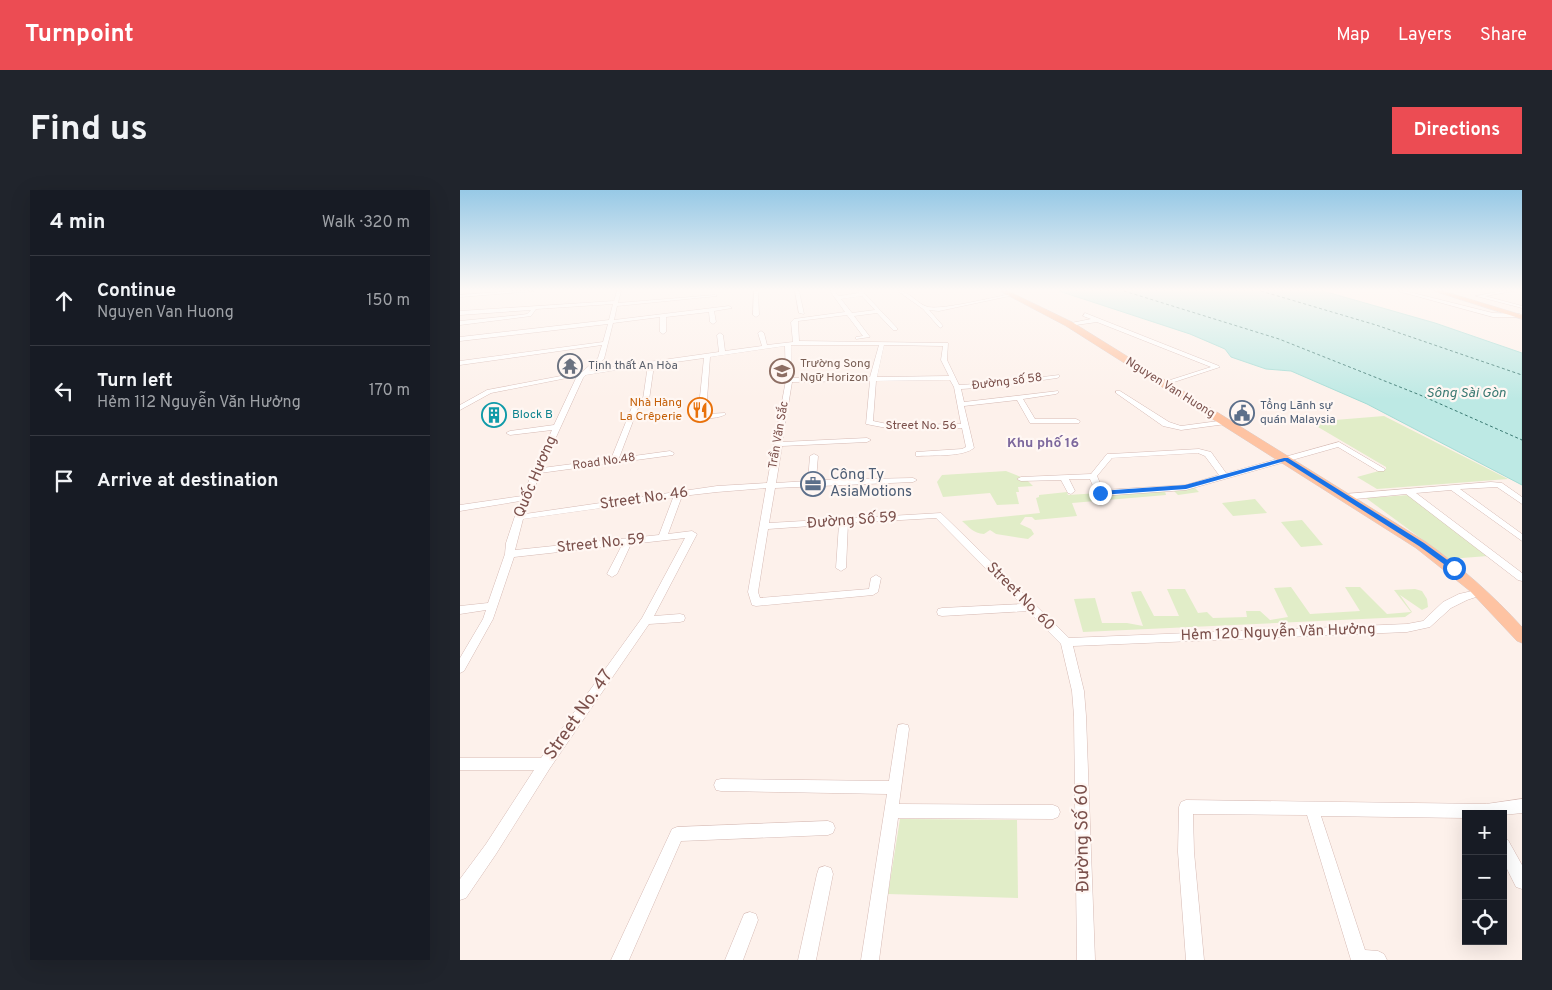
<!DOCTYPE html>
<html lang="en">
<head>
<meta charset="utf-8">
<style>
  :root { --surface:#171b24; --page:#20242c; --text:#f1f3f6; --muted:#9ea1a6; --line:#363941; --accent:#ec4c53 }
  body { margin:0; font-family:Overpass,sans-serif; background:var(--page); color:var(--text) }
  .controls { position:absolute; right:15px; bottom:15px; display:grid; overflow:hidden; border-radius:0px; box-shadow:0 5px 20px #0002 }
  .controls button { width:45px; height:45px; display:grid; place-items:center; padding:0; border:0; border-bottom:1px solid var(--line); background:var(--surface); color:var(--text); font:25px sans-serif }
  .stop { position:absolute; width:15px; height:15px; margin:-11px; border:4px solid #1a73e8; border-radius:50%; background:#fff }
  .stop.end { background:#1a73e8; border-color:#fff; box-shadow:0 1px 5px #0008 }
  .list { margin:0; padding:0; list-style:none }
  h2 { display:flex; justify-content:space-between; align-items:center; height:65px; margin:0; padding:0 20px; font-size:21px }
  h2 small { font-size:16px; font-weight:400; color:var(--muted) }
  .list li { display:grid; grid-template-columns:32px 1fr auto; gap:15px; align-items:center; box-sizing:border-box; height:90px; padding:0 20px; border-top:1px solid var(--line) }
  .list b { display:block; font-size:19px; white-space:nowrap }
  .list p { margin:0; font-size:16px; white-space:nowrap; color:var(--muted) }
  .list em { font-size:16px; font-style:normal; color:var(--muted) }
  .icon { flex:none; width:28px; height:28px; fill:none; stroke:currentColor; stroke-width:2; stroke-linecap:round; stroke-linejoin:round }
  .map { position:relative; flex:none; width:1062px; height:770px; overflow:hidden; border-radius:0px }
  header { display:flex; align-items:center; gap:30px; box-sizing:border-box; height:70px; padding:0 25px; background:var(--accent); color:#fff }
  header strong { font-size:24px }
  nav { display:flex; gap:28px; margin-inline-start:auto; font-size:18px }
  .intro { display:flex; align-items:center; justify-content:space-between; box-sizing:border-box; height:120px; padding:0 30px }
  h1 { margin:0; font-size:35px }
  .button { padding:12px 22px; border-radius:0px; background:var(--accent); color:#fff; font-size:18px; font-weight:700 }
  main { display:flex; gap:30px; padding:0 30px }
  aside { flex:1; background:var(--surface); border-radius:0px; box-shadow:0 5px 20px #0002 }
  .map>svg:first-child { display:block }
</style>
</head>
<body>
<header>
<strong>Turnpoint</strong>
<nav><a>Map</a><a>Layers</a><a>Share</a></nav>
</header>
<div class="intro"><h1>Find us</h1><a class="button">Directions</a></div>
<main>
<aside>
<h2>4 min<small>Walk · 320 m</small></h2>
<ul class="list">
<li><svg class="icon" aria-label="ahead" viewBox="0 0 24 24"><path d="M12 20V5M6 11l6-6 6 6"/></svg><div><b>Continue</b><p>Nguyen Van Huong</p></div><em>150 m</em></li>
<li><svg class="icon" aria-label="left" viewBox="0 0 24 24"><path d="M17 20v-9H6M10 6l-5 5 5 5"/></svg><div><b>Turn left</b><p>Hẻm 112 Nguyễn Văn Hưởng</p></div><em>170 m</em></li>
<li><svg class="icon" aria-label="arrive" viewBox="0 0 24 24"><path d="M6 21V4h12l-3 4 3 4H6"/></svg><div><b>Arrive at destination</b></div></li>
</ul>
</aside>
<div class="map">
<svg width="1062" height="770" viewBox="0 0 1062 770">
  <rect width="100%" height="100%" fill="#fdf1eb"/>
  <g fill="#e1edc8">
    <polygon points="924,226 1048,289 917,299 897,287 926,279 926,277 858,237 851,234 838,233"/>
    <polygon points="546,281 566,289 573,296 558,297 559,302 556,302 559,314 537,315 530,303 483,307 477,292 482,285"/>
    <path d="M732,295L739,302L718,305L714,301H705L706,305L612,313L617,326L575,330L572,327H565L560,334L571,339L574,344L568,349L536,344L530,340L524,344C513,343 510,338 502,331L580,323L576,308L579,307V305L607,302L608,305L717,298Z"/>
    <polygon points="949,305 1028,366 989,369 906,308"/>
    <polygon points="795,309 807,323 773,326 762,313"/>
    <polygon points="842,330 863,355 841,357 821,332"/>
    <polygon points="831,397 850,424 900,421 885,397 900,397 927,424 951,422 934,400 955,399 962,401 967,409 968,417 962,420 940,405 952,422 945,427 623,442 614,409 635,408 642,433 667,433 683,436 671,402 681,401 694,426 719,426 707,399 725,399 738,423 747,422 753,428 787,427 786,421 800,421 810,430 828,427 814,398"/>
    <polygon points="440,629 557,630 558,708 428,704"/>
  </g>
  <polygon fill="#bde9e4" stroke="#a3dcd5" points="599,101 863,101 975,133 1062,163 1062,295 907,214 831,181 806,179 771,167 765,159 730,144"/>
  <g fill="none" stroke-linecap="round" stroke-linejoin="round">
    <g stroke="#3a7972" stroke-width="1" stroke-dasharray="3 2.5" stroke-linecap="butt">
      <polyline points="664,101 819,149 960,205 1062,250"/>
      <polyline points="801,101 916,135 1062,185"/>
    </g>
    <defs>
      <g id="minor">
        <polygon points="54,101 74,101 0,107 0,105"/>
        <path d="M157,101H161L158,113L255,105L257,106L157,116L154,130L269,116L272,118L254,121L256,132L253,134L250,132L249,122L206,127V142L203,144L200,142V127L153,133L144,169L132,180L259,162L257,145L260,143L263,145L265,161L302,156L298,143L301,141L304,143L307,155L333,152L331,132L334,129L385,122L370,101H374L379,106L399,103L398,101H402L437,138V140H433L417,123L394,126L410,147L396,149V147L403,146L387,125L338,131L339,151L488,153L487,170L499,195L533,193L599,185V187L597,188L533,197L501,199L504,212L598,201L599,202L596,204L563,209L575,229H616L620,231L619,233H570L557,210L504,216L514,258C503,267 474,265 459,266H456V262L502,259L506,257L502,238L432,239L406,234L410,191L332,192L322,252L407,248L411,250L407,252L322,256L316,293L348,291L350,266L354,264L358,266L356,290L453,288L457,290L453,292L315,298L309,333L481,323L609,448L947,434L963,431L983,412L999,404L1021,399L1026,402L1025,404L1007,410L991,418L970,437L947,442L613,456L624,501L626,526L635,770H617L614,526L612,501L601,454L568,421L482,426L478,425L477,422L478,419L482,418L561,414L476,328L388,333L386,378L381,381L376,378L379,334L308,339L298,402L300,408L409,399L411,388L416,385L421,388L418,402L413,405L296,416L292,415L288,402L306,298L257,302L222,306L208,344L232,341L237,344L194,426L220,424L224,425L225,428L224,431L220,432L189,434L90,578L36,664L6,708L0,710V689L26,654L74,580H0V568H81L182,428L225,348L171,354L157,384L152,387L147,384L162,355L54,367L33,429L4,481L0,483V468L23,429L26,420L0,424V416L28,413L45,364L46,353L60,311L0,321V315L62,306L92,240L50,245L46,243L50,241L94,235L117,186L31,203L0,220V215L27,200L122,182L138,168L142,155L0,175V171L143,152L148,134L0,151V147L149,130L153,114L76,119L71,126L0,135V131L60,125L67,124L71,120L0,125V121L154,111ZM402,106L415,120L392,123L381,109ZM331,155H419L410,187L332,188ZM424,155L483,156L481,170L489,186L417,187ZM325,156L326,190L307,293L257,296L65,324L80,283L213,265L214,263L210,261L159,268L178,218L189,210L194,175L244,168L238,226C245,230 260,228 266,224L265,223L246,224L250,167ZM188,175L183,209L172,217L151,269L82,278L123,188L126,185ZM490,190L494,197L501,234L432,235L413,231L416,191ZM213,308L199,345L55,360L63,329Z"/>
        <polygon points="294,101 298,101 299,125 296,127 293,125"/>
        <polygon points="335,101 339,101 344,124 339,123"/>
        <path d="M438,101C450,101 457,114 468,117C484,120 533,107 552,104L554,105L479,121L469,120L483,136L480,138L463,119Z"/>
        <polygon points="938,101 945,101 1033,123 1060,124 1062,127 1033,127"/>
        <polygon points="1043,101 1054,101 1025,106 1062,116 1062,118 1016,106"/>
        <polygon points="625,123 759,176 760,177 705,195 701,195 701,193 751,177 637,132 609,136 606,134 631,129 623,126"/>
        <polygon points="656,201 660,201 709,232 721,236 766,230 770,232 766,234 721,240 703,236 656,203"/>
        <path d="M879,252L925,279L924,281H918L878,257L726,300L640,306L636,303L630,289H609L615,301L611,304L608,303L601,290L561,291L557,289L561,287L631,284L647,264H650L739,259L751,262L766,283ZM738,263L745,266L759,285L726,295L643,300L637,286L652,268Z"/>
        <polygon points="1031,292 1042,293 1062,307 1062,314 1037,297 1000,299 1062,344 1062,351 991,300 956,303 1062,383 1062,391 1058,390 946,304 885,310 881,307 885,304"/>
        <polygon points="443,534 448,535 449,539 439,614 593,615 598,617 600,622 598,627 593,629 438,628 419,770 401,770 427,604 261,601 256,600 254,595 256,590 261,589 429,591 437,539 438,535"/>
        <polygon points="1062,609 1062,623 1043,625 1043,624 1006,624 1006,628 861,626 905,760 918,761 924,764 927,770 891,770 847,625 733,624 734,662 744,770 726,770 718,662 719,617 721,612 726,610 1026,614"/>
        <polygon points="368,631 373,633 375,638 373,643 368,645 221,651 169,770 151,770 212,639 217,637"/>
        <polygon points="1043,648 1048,650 1062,675 1062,699 1056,697 1043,671"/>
        <polygon points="365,676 371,678 373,684 356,770 338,770 357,684 359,678"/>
        <polygon points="290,722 296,724 298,730 283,770 265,770 284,724"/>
      </g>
      <g id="major">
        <path d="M540,101H548L612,132L966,352C1001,377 1033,405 1062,437V453L1057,451L1010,401L956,358L606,136Z"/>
        <polygon points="974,101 983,101 1062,125 1062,129"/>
      </g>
    </defs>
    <use href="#minor" stroke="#d6bab4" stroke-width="1"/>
    <use href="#major" stroke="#dacecd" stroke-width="1"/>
    <use href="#minor" fill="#fff" fill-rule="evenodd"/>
    <use href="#major" fill="#fec3a2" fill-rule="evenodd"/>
  </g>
  <linearGradient id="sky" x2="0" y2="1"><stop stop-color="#97c9e6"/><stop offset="0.48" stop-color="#fef9f6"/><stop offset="1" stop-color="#fef9f6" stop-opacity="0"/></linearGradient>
  <rect width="1062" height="209" fill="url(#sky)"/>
  <polygon fill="#1a73e8" points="824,268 828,268 964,353 997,377 997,380 992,380 959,356 825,271 726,299 640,305 637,303 640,301 725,295"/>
  <defs>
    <symbol id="temple-ring" viewBox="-11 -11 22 22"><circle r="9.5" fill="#fff7f3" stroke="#6b7280" stroke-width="1.5"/><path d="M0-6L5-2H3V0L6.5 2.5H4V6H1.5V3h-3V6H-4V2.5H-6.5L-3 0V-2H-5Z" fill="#6b7280"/></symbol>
    <symbol id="school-ring" viewBox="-11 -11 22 22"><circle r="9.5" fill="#fff7f3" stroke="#8d6e63" stroke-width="1.5"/><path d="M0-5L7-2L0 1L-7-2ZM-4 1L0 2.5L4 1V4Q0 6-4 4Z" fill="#8d6e63"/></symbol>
    <symbol id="restaurant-ring" viewBox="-11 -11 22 22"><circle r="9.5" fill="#fff7f3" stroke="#e8710a" stroke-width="1.5"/><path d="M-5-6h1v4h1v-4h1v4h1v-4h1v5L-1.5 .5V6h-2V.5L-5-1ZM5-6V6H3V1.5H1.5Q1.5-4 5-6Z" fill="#e8710a"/></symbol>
    <symbol id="civic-ring" viewBox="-11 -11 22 22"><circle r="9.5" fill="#fff7f3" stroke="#5c6f8a" stroke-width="1.5"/><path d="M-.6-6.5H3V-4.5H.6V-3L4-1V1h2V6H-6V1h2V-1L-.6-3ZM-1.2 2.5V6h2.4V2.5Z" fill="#5c6f8a"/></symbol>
    <symbol id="building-ring" viewBox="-11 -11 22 22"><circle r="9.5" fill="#fff7f3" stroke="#0f9aa8" stroke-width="1.5"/><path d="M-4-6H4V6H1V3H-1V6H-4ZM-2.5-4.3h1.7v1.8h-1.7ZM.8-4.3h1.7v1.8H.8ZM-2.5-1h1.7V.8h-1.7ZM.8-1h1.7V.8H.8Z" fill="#0f9aa8"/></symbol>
    <symbol id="office-ring" viewBox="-11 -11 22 22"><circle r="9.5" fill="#fff7f3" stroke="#5c6f8a" stroke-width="1.5"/><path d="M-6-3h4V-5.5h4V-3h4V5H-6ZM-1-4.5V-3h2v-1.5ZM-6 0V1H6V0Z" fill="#5c6f8a"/></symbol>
  </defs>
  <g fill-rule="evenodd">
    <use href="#temple-ring" x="96" y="162" width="28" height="28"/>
    <use href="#school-ring" x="308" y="167" width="28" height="28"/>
    <use href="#restaurant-ring" x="226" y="206" width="28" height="28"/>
    <use href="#civic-ring" x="768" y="209" width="28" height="28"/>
    <use href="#building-ring" x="20" y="211" width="28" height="28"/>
    <use href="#office-ring" x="339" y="280" width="28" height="28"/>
  </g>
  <g text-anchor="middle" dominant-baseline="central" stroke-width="4.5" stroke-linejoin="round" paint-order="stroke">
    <g font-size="12" fill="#785e54" stroke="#fff7f3" text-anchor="start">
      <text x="340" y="174">Trường Song<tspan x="340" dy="14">Ngữ Horizon</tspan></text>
    </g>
    <g font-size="12" fill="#5b616d" stroke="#fff7f3" text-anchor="start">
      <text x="128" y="176">Tịnh thất An Hòa</text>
    </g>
    <g font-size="12" fill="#7b504b" stroke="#fff7f3">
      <text transform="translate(547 192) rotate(-7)">Đường số 58</text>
      <text transform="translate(710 198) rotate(32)">Nguyen Van Huong</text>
      <text x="461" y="236">Street No. 56</text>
      <text transform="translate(319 245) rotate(-80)">Trần Văn Sắc</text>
      <text transform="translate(144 272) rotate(-8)">Road No.48</text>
    </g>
    <g font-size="12" fill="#c56008" stroke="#fff7f3" text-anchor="end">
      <text x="222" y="213">Nhà Hàng<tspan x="222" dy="14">La Crêperie</tspan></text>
    </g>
    <g font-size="12" fill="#4e5e75" stroke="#fff7f3" text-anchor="start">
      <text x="800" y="216">Tổng Lãnh sự<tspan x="800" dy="14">quán Malaysia</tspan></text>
    </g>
    <g font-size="12" fill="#0d838f" stroke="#fff7f3" text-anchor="start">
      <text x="52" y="225">Block B</text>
    </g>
    <g font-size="14" font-style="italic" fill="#3a7972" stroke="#fff7f3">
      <text x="1006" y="203">Sông Sài Gòn</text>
    </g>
    <g font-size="14" font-weight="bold" fill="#7d689d" stroke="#fff7f3">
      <text x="583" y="253">Khu phố 16</text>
    </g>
    <g font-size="15" fill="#4e5e75" stroke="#fff7f3" text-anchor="start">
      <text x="370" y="285">Công Ty<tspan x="370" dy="17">AsiaMotions</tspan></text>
    </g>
    <g font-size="15" fill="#7b504b" stroke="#fff7f3">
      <text transform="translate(76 287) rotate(-67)">Quốc Hương</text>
      <text transform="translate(184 309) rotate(-8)">Street No. 46</text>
      <text transform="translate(392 331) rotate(-4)">Đường Số 59</text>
      <text transform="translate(141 354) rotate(-6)">Street No. 59</text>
      <text transform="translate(560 407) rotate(45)">Street No. 60</text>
      <text transform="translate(818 443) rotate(-2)">Hẻm 120 Nguyễn Văn Hưởng</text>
    </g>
    <g font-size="18" fill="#7b504b" stroke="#fff7f3">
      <text transform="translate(119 525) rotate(-55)">Street No. 47</text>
      <text transform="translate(623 648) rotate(-91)">Đường Số 60</text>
    </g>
  </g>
</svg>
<div class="controls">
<button>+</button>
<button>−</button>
<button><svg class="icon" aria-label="locate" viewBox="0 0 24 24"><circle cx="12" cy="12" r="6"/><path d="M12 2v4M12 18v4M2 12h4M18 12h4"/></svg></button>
</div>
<div class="stop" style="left:994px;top:378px"></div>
<div class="stop end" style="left:640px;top:303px"></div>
</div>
</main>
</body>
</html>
